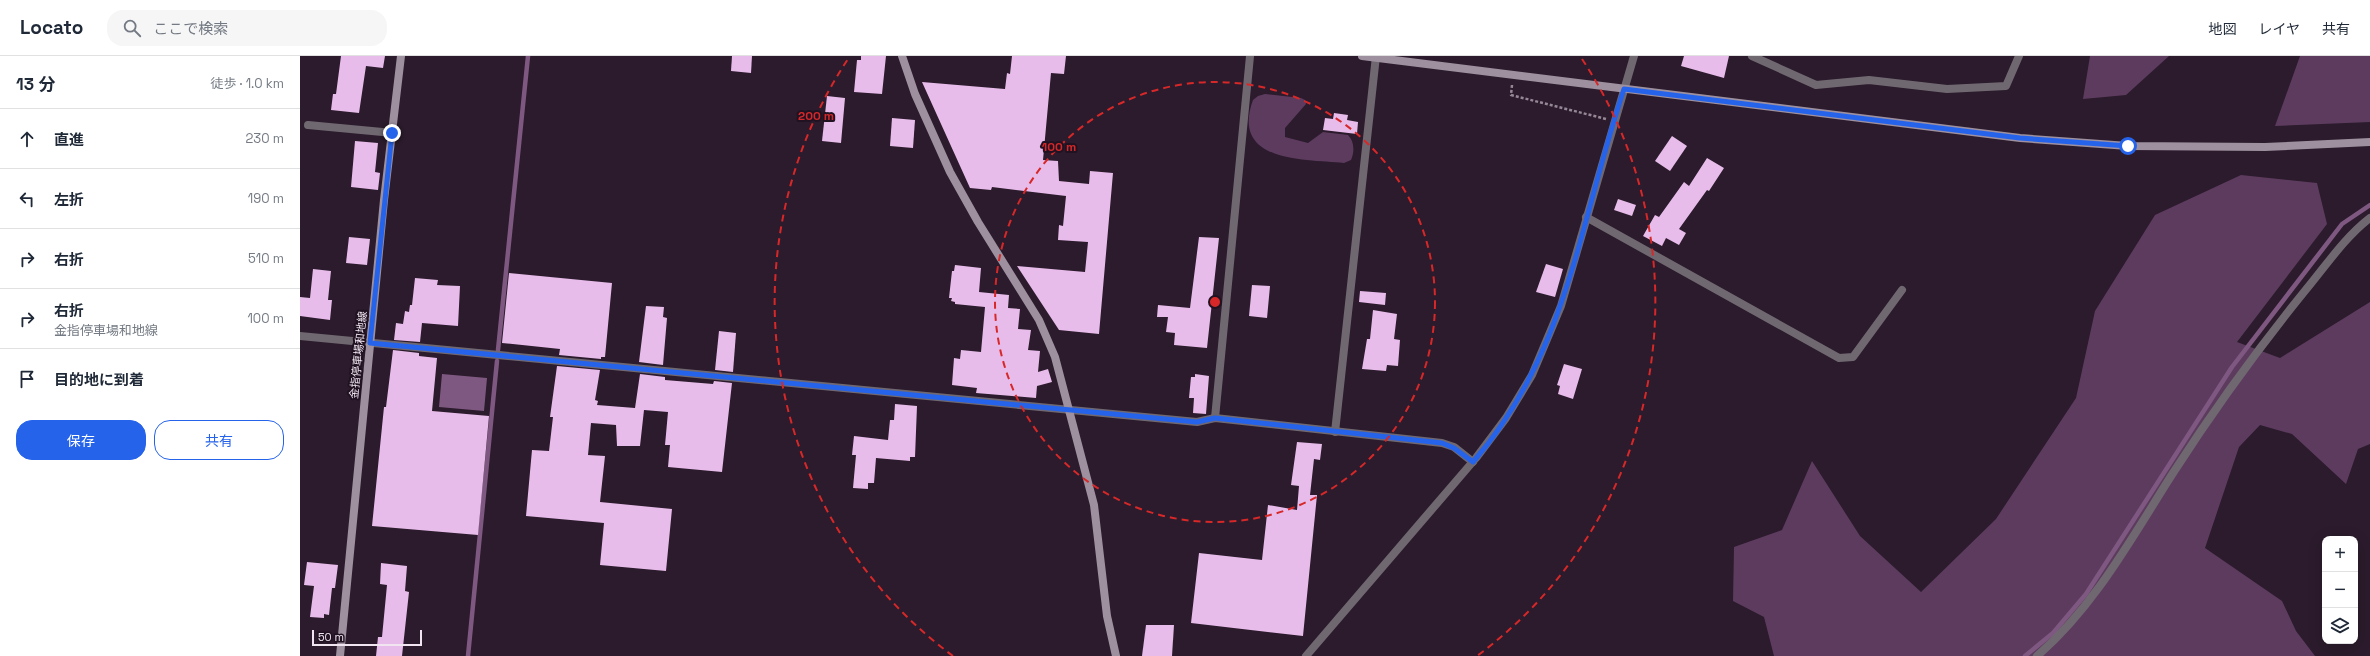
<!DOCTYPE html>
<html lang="ja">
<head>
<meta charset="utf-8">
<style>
  :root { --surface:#fff; --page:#f6f6f7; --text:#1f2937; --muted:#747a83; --line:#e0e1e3; --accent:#2563eb }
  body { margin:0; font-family:"Space Grotesk","Noto Sans JP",sans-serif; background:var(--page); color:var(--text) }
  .controls { position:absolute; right:12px; bottom:12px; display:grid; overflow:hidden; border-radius:8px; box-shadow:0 4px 16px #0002 }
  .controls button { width:36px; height:36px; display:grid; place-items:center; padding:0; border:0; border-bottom:1px solid var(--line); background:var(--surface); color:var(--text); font:20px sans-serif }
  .scale { position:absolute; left:12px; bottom:10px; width:110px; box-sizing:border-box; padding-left:4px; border:2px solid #f0e5f0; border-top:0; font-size:11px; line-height:14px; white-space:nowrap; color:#f0e5f0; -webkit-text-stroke:3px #211222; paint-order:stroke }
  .stop { position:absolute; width:12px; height:12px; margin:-9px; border:3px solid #2563eb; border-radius:50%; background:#fff }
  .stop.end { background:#2563eb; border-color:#fff; box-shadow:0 1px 4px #0008 }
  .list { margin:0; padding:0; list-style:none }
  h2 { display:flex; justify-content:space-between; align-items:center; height:52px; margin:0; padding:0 16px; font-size:17px }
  h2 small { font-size:13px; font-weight:400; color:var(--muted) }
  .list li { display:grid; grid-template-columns:26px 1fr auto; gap:12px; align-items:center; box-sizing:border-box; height:60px; padding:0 16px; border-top:1px solid var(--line) }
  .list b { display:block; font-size:15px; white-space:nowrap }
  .list p { margin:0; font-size:13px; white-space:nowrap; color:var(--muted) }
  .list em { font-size:13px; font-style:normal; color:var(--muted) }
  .actions { display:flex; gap:8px; padding:12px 16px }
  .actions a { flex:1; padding:9px 0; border:1px solid var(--accent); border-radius:16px; text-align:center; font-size:14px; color:var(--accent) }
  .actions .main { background:var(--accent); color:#fff }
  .icon { flex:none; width:22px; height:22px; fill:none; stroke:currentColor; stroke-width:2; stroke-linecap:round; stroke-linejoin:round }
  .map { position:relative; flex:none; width:2070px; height:600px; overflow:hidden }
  header { display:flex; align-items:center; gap:24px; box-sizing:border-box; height:56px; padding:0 20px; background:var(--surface); border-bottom:1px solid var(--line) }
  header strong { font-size:19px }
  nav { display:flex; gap:22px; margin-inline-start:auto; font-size:14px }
  .search { width:280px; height:36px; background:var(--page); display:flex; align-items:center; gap:10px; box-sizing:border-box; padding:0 14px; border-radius:16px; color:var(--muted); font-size:15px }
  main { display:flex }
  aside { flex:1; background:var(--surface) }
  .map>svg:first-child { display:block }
</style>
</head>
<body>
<header>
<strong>Locato</strong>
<div class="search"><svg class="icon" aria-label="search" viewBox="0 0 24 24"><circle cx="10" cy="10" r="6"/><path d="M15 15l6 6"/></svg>ここで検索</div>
<nav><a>地図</a><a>レイヤ</a><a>共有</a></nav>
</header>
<main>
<aside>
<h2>13 分<small>徒歩 · 1.0 km</small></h2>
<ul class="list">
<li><svg class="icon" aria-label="ahead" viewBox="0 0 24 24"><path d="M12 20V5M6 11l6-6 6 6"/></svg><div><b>直進</b></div><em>230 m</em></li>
<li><svg class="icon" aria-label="left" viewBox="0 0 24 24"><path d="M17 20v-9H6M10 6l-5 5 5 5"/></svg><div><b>左折</b></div><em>190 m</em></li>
<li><svg class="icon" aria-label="right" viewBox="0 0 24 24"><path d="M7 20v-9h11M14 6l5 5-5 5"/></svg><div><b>右折</b></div><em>510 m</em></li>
<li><svg class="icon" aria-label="right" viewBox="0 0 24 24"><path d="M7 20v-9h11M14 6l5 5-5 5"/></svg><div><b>右折</b><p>金指停車場和地線</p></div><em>100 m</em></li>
<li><svg class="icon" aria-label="arrive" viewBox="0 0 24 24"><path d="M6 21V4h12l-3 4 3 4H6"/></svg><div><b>目的地に到着</b></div></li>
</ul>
<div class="actions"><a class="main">保存</a><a>共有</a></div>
</aside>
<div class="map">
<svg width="2070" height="600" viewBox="0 0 2070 600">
  <rect width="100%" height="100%" fill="#2b1b2c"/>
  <g fill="#5d3b5f">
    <polygon points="1790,0 1869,0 1826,39 1783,43"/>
    <polygon points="2000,0 2070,0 2070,66 1975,70"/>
    <path d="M965,38L1001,42L1005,44L1006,48L985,72V81L1008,87L1023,76L1048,79C1054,85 1055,95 1051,104L1044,107C1005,103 930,107 953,44L958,40Z"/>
    <polygon points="1941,119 2017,127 2027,168 1937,286 1980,302 2070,246 2070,388 2058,393 2046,428 1992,378 1960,369 1939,391 1905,492 1982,545 1996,575 2015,600 1474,600 1464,561 1433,545 1434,491 1482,474 1512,405 1560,480 1621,536 1696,463 1776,342 1795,255 1855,159"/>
  </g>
  <polygon fill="#7f5881" points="142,318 187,322 184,355 139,351"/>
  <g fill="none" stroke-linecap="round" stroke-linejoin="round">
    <g stroke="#7f5881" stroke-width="4.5">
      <polyline points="198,294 228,0"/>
      <polyline points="168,600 197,305"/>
      <polyline points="1725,600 1753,577 1786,538 1932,311 2042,168 2070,149"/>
    </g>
  </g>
  <g fill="#e8bcea">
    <polygon points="41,0 85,0 83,12 66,10 59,57 31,54 33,38 36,38"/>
    <polygon points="432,0 452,0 451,17 431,15"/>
    <polygon points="561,0 586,0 582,38 554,36 557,4 561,4"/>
    <polygon points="712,0 766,0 764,18 751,17 743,104 758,105 759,125 789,128 790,115 813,117 799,278 759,274 717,210 785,216 788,186 758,184 759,169 763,170 766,140 692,131 691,134 670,132 622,26 705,33 707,17 710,18"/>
    <polygon points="1384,0 1429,0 1424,22 1381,10"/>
    <polygon points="527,40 545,42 541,87 522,85"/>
    <polygon points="1034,57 1048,59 1047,64 1058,66 1057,78 1023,74 1025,62 1033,63"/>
    <polygon points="592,62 615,64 613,92 590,90"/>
    <polygon points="1372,80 1387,90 1370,115 1355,105"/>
    <polygon points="55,85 78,87 75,116 80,117 78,134 51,131"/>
    <polygon points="1407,102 1424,112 1409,135 1407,134 1379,173 1386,177 1379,189 1366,182 1362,190 1343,180 1355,159 1359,161 1384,126 1389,130"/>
    <polygon points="1318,143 1336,149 1332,160 1314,154"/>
    <polygon points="49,181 70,183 67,209 46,207"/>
    <polygon points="899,181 919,182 907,292 874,289 875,277 866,276 868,261 857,261 858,249 890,252"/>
    <polygon points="1246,208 1263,213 1255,241 1236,236"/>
    <polygon points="655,209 681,212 679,236 709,239 708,252 720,253 718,273 731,274 728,294 740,295 738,316 748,313 752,326 737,330 736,342 676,337 677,332 652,329 654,302 660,303 661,294 681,296 685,251 655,248 655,246 651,245 652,242 649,242 652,215 654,215"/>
    <polygon points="13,213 31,215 28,244 32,244 30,264 0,260 0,241 10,242"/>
    <polygon points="209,217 312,227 305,301 301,301 301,303 259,299 260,293 202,287"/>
    <polygon points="115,222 138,224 137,229 160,230 158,270 122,267 120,286 94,284 96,267 103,268 105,255 109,256 110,249 112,249"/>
    <polygon points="952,229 970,230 967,262 949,260"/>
    <polygon points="1060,235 1086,237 1085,249 1059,246"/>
    <polygon points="346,250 364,251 363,261 367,262 363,309 339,306"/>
    <polygon points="1073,254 1097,258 1094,283 1100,284 1098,310 1087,309 1086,315 1062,313 1067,283 1070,283"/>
    <polygon points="419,275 436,277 433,316 415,314"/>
    <polygon points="93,294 119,297 119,300 137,302 132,355 189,360 178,479 72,470 84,351 86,351"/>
    <polygon points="1264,308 1282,313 1273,343 1258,338 1260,330 1257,329"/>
    <polygon points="257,310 300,314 295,344 298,345 297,349 335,352 340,318 365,321 365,324 413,328 414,325 432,327 422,416 368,411 370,389 365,389 368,356 344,354 340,390 317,390 316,369 291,367 288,399 305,400 300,446 372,453 366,515 300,509 304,467 226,460 232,394 249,395 253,361 250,361"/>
    <polygon points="895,318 909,320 906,358 893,357 894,342 889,342 891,321 895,321"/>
    <polygon points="595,348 617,350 615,401 610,401 610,405 576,402 574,427 568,427 568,433 553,432 556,399 552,399 554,380 588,384 590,364 594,364"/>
    <polygon points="997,386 1022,388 1020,404 1014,403 1010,439 1017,439 1003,580 891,567 899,497 962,504 968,449 997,454 999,430 991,429"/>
    <polygon points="7,506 38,509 35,532 32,532 29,559 24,558 24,562 10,561 14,530 4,529"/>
    <polygon points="81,507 107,510 105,535 109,536 102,600 76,600 78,581 82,581 87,529 80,528"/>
    <polygon points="846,569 874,569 872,600 842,600"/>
  </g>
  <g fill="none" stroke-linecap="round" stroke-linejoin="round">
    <polyline stroke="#958795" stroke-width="2.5" stroke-dasharray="3 2" stroke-linecap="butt" points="1212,29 1211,39 1306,63"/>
    <g stroke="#706871" stroke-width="8">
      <polyline points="1452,0 1516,29 1569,24 1647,33 1706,30 1719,0"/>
      <polyline points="8,69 93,77"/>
      <polyline points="1286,161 1539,302 1553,301 1602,234"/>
      <polyline points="0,280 897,366 915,362 1142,387 1154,391 1173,406"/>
      <polyline points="915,362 950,0"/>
      <polyline points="1035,376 1076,0"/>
      <polyline points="1006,600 1176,402 1206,362 1232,319 1261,250 1334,0"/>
      <path d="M1737,600C1795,550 1832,481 1873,417C1913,355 1957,294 2004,236C2025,211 2044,182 2070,162"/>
    </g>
    <g stroke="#9e909e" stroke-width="8">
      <polyline points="602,0 615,38 650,116 678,166 739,264 755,301 794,449 807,560 816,600"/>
      <polyline points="1062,0 1720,82 1828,90 1965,91 2070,86"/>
      <polyline points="40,600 84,144 101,0"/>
    </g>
  </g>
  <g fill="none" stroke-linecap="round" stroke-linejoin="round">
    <path stroke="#2563eb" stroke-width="5" d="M92,77L70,287L897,366L915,362L1142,387L1154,392L1173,406C1268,297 1280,164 1324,33L1720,82L1828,90"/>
  </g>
  <g fill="none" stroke="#d62828" stroke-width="2" stroke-dasharray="7 5">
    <circle cx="915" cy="246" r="220"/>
    <path d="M653 600A440 440 0 0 1 548 3M1282 3A440 440 0 0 1 1177 600"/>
  </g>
  <g text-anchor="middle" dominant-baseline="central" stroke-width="4" stroke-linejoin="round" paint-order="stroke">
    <g font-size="11" fill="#f0e5f0" stroke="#211222">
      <text transform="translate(58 299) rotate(-84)">金指停車場和地線</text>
    </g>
  </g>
  <circle cx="915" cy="246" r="6" fill="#d62828" stroke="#211222" stroke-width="2"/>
  <g font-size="12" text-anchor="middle" font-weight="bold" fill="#d62828" stroke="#211222" stroke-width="4" stroke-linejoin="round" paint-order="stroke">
    <text x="516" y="64">200 m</text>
    <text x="759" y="95">100 m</text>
  </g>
</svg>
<div class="controls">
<button>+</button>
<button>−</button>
<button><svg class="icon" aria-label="layers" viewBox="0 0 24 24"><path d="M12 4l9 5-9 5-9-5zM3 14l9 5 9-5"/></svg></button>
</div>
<div class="scale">50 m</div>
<div class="stop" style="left:1828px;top:90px"></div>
<div class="stop end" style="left:92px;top:77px"></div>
</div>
</main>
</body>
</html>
